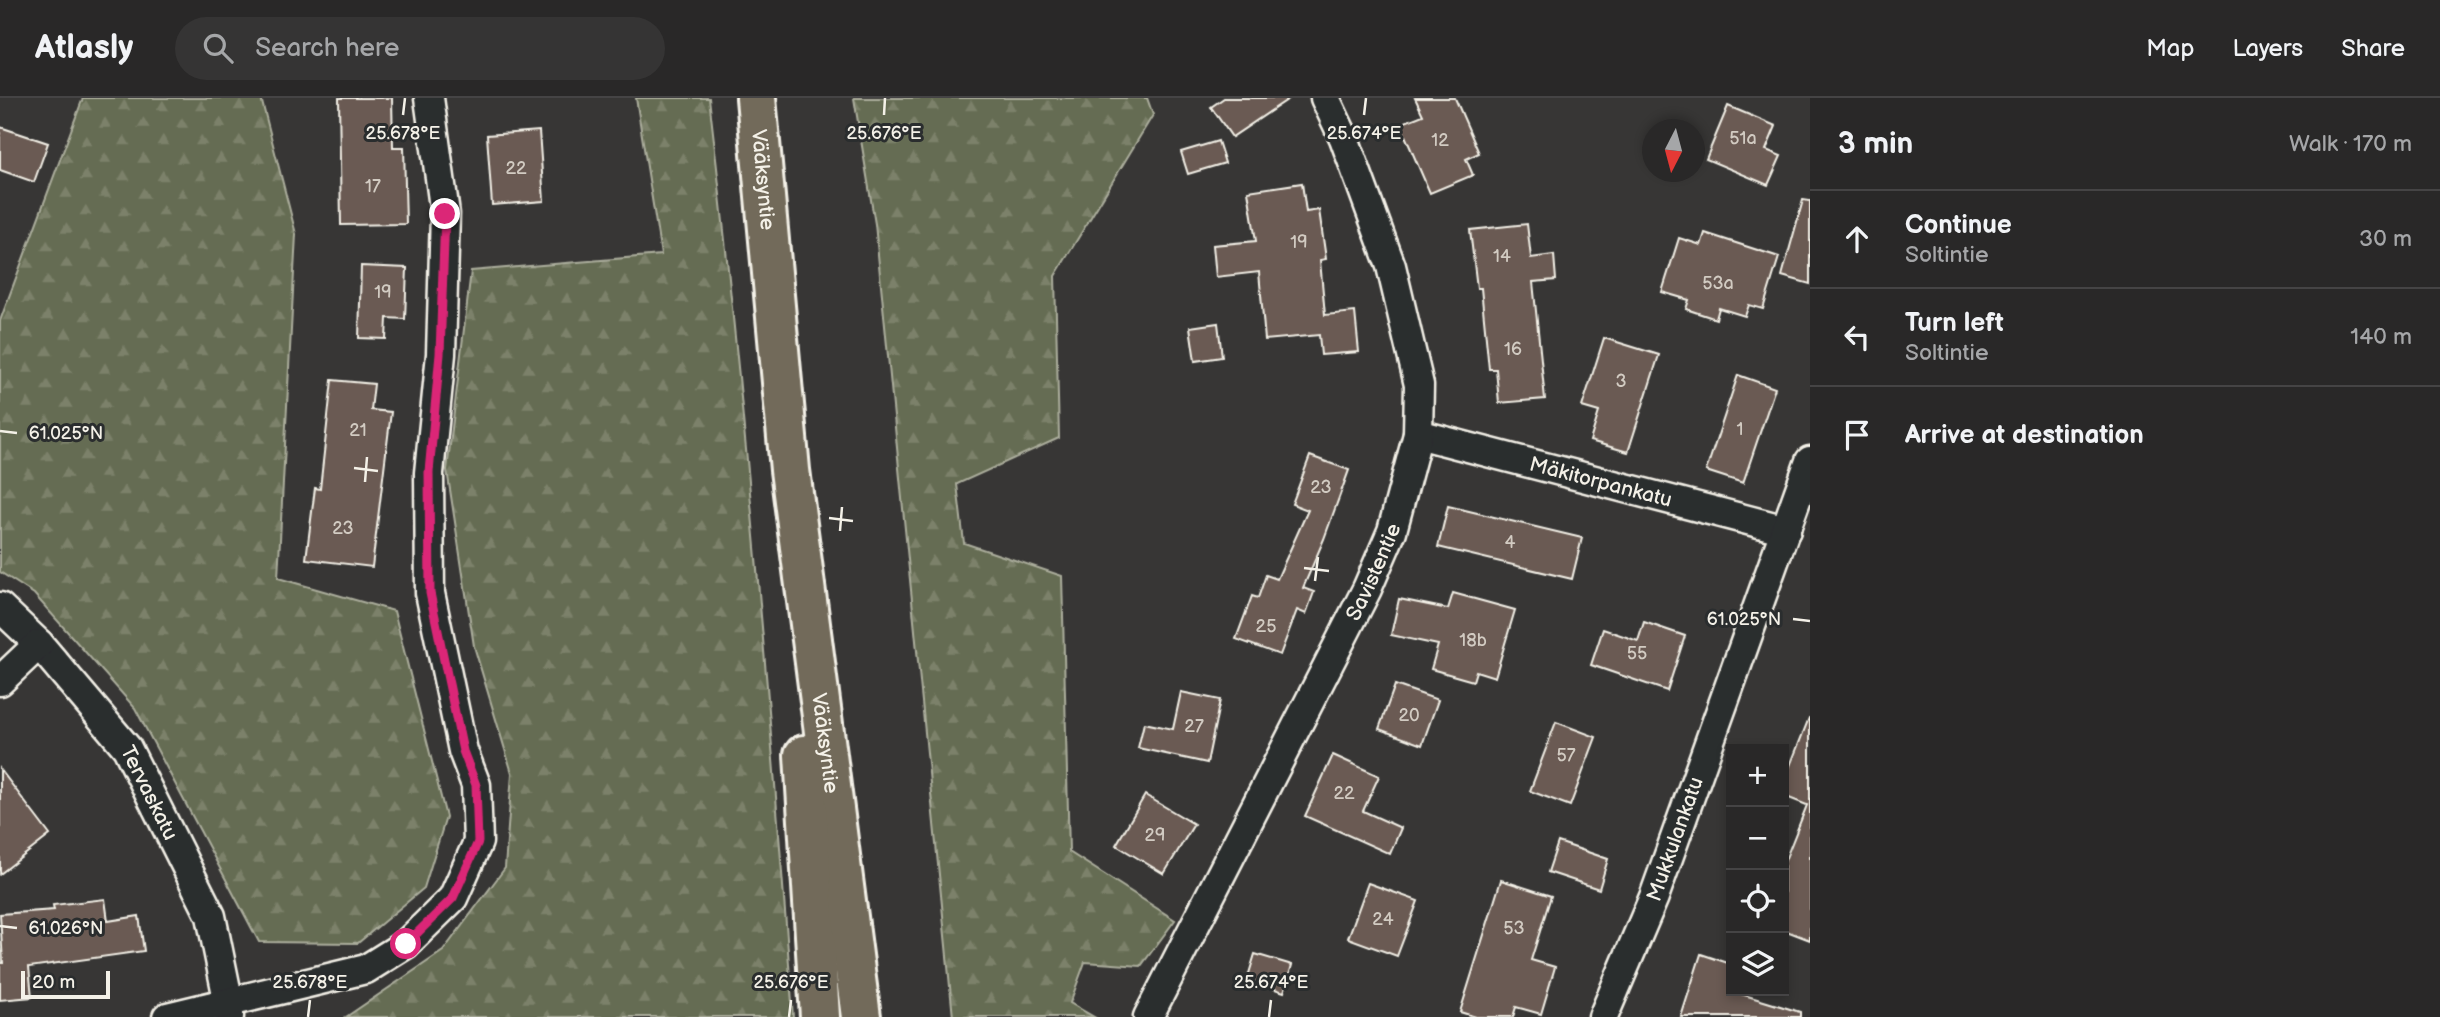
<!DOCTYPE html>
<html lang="en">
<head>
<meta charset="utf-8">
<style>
  :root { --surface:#292828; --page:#353434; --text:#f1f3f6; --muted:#a5a6a8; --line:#454445 }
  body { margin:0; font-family:"Balsamiq Sans",sans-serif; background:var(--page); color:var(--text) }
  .controls { position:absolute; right:21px; bottom:21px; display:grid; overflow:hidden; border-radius:0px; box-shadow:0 4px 10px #0003 }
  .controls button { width:63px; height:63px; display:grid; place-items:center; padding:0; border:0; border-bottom:2px solid var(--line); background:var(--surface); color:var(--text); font:35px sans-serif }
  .compass { position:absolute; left:1642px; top:21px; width:63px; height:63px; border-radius:50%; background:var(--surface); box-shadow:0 4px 10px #0003; rotate:186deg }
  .scale { position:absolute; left:21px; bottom:18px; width:89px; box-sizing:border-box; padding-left:7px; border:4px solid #f4f1e8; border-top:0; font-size:19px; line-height:24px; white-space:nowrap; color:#f4f1e8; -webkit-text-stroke:5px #2a2d2e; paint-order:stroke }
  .stop { position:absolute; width:21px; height:21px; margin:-16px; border:5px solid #db2777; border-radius:50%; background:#fff }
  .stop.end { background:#db2777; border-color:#fff; box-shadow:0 2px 7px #0008 }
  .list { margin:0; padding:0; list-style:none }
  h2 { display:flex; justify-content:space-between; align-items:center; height:91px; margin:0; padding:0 28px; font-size:30px }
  h2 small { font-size:23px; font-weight:400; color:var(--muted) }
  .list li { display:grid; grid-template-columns:46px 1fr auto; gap:21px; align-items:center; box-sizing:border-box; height:98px; padding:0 28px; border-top:2px solid var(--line) }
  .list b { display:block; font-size:26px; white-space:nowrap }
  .list p { margin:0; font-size:23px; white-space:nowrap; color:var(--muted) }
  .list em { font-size:23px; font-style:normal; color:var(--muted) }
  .icon { flex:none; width:38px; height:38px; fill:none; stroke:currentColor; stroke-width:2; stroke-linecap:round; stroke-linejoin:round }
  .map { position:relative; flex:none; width:1810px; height:919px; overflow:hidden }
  header { display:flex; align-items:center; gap:42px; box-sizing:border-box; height:98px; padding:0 35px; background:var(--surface); border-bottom:2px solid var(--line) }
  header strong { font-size:33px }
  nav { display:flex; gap:38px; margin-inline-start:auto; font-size:24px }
  .search { width:490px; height:63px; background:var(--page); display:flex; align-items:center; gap:18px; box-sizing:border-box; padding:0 24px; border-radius:38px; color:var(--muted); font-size:26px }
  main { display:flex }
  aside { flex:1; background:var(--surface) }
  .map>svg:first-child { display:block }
</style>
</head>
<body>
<header>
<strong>Atlasly</strong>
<div class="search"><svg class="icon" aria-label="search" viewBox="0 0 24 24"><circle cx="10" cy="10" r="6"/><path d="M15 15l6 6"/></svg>Search here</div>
<nav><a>Map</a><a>Layers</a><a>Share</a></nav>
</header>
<main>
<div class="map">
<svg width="1810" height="919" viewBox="0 0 1810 919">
  <defs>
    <pattern id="forest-firs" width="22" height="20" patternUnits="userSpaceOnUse" patternTransform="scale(1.75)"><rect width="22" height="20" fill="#656c52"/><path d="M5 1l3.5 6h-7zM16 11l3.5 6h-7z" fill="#7c816b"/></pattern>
  </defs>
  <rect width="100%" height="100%" fill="#373635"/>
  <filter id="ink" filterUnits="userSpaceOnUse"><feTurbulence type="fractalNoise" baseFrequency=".0143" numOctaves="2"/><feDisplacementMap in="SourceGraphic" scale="14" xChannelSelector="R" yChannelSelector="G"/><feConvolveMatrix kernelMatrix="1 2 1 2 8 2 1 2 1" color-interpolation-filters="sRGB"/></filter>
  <g filter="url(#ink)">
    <g fill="url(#forest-firs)" stroke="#acae9d" stroke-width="2">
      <polygon points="83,0 261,0 296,136 278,480 394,513 446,719 424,790 358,845 259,844 135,610 34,496 0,474 0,223"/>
      <path d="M636,0H709C745,306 770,612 793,919H346L443,853L505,770L512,675L474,548L447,372L471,173L661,157Z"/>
      <polygon points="854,0 1147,0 1153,17 1055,178 1059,340 957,386 964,445 1062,478 1069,754 1175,822 1141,868 1085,864 1070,905 1094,919 953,919 875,126"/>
    </g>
    <g fill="#6a5a52" stroke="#f4f1e8" stroke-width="2">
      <polygon points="339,0 392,0 393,49 404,49 406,126 341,127"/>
      <polygon points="1224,0 1290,0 1232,39 1211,9"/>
      <polygon points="1415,0 1455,0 1479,55 1466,61 1473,77 1430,95 1400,26 1423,17"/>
      <polygon points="1728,8 1776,28 1766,52 1781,58 1768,87 1706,61"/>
      <polygon points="0,29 48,45 34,84 0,72"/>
      <polygon points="539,33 544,103 492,107 487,37"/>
      <polygon points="1218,43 1225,65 1188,76 1181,54"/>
      <polygon points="1302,85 1306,114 1319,112 1326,161 1320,162 1325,217 1355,214 1359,254 1321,257 1319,237 1265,242 1259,174 1216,179 1213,147 1256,143 1248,93"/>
      <polygon points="1803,102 1810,103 1810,186 1782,178"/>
      <polygon points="1527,126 1531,160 1554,157 1556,182 1533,184 1545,301 1499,305 1496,271 1489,271 1481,190 1477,190 1470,132"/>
      <polygon points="1705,135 1779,159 1763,211 1749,207 1745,218 1719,210 1716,221 1686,211 1689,202 1662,194 1679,140 1701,147"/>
      <polygon points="361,168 407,170 405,221 387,220 386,241 359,240"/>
      <polygon points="1218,225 1222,259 1195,263 1190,229"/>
      <polygon points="1604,240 1659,257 1628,354 1590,343 1599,314 1582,309"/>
      <polygon points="1738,277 1775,290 1743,385 1706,373"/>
      <polygon points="332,282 374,286 371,312 391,314 372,469 306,461 315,390 320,391"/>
      <polygon points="1310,358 1349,372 1324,441 1303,490 1314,494 1306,516 1297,512 1280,557 1236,541 1252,498 1258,500 1266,477 1277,481 1308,412 1292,406"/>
      <polygon points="1448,408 1582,440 1572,481 1438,449"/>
      <polygon points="1453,495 1515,512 1495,579 1476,573 1473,583 1431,571 1438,547 1391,537 1399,501 1448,511"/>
      <polygon points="1644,524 1685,538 1667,593 1591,567 1603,531 1638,543"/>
      <polygon points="1395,587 1438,602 1422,647 1379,631"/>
      <polygon points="1181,594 1220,602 1207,665 1138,650 1144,625 1173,631"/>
      <polygon points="1809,620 1810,620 1810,842 1784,832 1784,765 1807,707 1784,698 1784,683"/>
      <polygon points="1556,624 1596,639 1570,708 1530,693"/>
      <polygon points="1333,657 1379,678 1363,713 1401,730 1390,756 1305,718"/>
      <polygon points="0,671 50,737 0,776"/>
      <polygon points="1145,697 1194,726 1164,776 1116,747"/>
      <polygon points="1558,744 1608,761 1599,791 1548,774"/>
      <polygon points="1501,782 1551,798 1531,862 1555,869 1541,916 1516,909 1513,919 1476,919 1460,914"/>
      <polygon points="1368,785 1418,803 1397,858 1348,840"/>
      <polygon points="105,801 108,823 139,818 144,853 29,869 32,899 0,902 0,865 3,865 0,816 54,812 53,807"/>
      <polygon points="1255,856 1292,867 1284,894 1247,882"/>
      <polygon points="1701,856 1731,866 1731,893 1800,914 1800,919 1681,919"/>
    </g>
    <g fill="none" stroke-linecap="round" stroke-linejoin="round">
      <defs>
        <g id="minor">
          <path id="s1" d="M1418,336L1786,432"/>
          <path id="s2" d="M0,509L39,546L127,650L211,818L229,906V919"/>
          <polyline points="0,583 39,546"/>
          <polyline points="167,919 366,871 406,846 453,800 478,744 476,687 463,653 430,495 429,375 441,256 445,116 429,0"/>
          <path id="s3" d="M1148,919L1367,491L1392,433L1418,336L1419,287L1391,168L1344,40L1325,0"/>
          <path id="s4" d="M1603,919L1654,799L1810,363"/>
        </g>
        <g id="trunk">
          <path id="s5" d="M756,0L790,372L861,919"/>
          <polyline points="804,657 820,919"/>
        </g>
      </defs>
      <use href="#minor" stroke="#f4f1e8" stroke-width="33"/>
      <use href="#trunk" stroke="#f4f1e8" stroke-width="44"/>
      <use href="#minor" stroke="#2a2d2e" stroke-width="28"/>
      <use href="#trunk" stroke="#726b5a" stroke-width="38"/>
    </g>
  </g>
  <g fill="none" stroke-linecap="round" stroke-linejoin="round" filter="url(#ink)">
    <polyline stroke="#db2777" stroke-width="9" points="406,846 453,800 478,744 476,687 463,653 430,495 429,374 440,256 445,116"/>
  </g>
  <path fill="none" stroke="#f4f1e8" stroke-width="2.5" d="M403,17L405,0M884,17L885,0M1364,17L1366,0M0,333L17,335M354,370L378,373M365,384L367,359M829,420L853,423M840,433L842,409M1304,470L1329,473M1315,483L1318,459M1793,521L1810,523M0,828L17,830M308,919L310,902M789,919L791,902M1269,919L1271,902"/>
  <g text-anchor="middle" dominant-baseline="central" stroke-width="6" stroke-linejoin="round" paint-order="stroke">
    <g font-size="18" fill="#d2cbc2">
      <text x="1743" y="40">51a</text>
      <text x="1440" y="42">12</text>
      <text x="516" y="70">22</text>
      <text x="373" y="88">17</text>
      <text x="1299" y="144">19</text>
      <text x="1502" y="158">14</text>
      <text x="1718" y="185">53a</text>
      <text x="383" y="194">19</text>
      <text x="1513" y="251">16</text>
      <text x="1621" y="283">3</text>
      <text x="1740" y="331">1</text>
      <text x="358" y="332">21</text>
      <text x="1321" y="389">23</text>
      <text x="343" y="430">23</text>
      <text x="1510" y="444">4</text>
      <text x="1266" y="528">25</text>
      <text x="1473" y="542">18b</text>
      <text x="1637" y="555">55</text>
      <text x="1409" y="617">20</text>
      <text x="1194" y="628">27</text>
      <text x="1566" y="657">57</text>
      <text x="1344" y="695">22</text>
      <text x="1155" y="737">29</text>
      <text x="1383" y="821">24</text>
      <text x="1514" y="830">53</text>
    </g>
    <g font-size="21" fill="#f4f1e8" stroke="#2a2d2e">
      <text stroke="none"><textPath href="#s5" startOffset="82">Vääksyntie</textPath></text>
      <text stroke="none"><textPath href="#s1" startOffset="189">Mäkitorpankatu</textPath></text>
      <text stroke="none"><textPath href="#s3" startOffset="499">Savistentie</textPath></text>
      <text stroke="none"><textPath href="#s5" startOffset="649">Vääksyntie</textPath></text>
      <text stroke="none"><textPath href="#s2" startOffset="240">Tervaskatu</textPath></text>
      <text stroke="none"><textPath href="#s4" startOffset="192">Mukkulankatu</textPath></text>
    </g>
  </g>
  <g font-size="18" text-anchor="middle" fill="#f4f1e8" stroke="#2a2d2e" stroke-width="6" stroke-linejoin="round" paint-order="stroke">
    <text x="403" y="41">25.678°E</text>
    <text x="884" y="41">25.676°E</text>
    <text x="1364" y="41">25.674°E</text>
    <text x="66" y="341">61.025°N</text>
    <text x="1744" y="527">61.025°N</text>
    <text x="66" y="836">61.026°N</text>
    <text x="310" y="890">25.678°E</text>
    <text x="791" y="890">25.676°E</text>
    <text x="1271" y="890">25.674°E</text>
  </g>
</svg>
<div class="controls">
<button>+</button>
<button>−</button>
<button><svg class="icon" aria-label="locate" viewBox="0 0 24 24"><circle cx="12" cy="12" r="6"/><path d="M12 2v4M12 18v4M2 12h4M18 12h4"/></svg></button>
<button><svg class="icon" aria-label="layers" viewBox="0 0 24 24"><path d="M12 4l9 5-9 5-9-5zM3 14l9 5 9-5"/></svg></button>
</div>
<svg class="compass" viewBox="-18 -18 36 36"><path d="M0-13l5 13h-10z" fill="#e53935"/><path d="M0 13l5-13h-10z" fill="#a5a6a8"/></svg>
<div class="scale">20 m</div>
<div class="stop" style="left:406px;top:846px"></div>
<div class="stop end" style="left:445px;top:116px"></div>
</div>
<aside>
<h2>3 min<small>Walk · 170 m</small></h2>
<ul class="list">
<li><svg class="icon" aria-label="ahead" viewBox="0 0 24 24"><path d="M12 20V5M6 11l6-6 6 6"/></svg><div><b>Continue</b><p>Soltintie</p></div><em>30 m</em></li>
<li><svg class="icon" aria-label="left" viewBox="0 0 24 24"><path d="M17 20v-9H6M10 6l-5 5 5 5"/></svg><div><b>Turn left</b><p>Soltintie</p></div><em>140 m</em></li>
<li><svg class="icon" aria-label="arrive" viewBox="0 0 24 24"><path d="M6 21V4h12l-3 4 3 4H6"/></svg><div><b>Arrive at destination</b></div></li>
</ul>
</aside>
</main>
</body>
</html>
